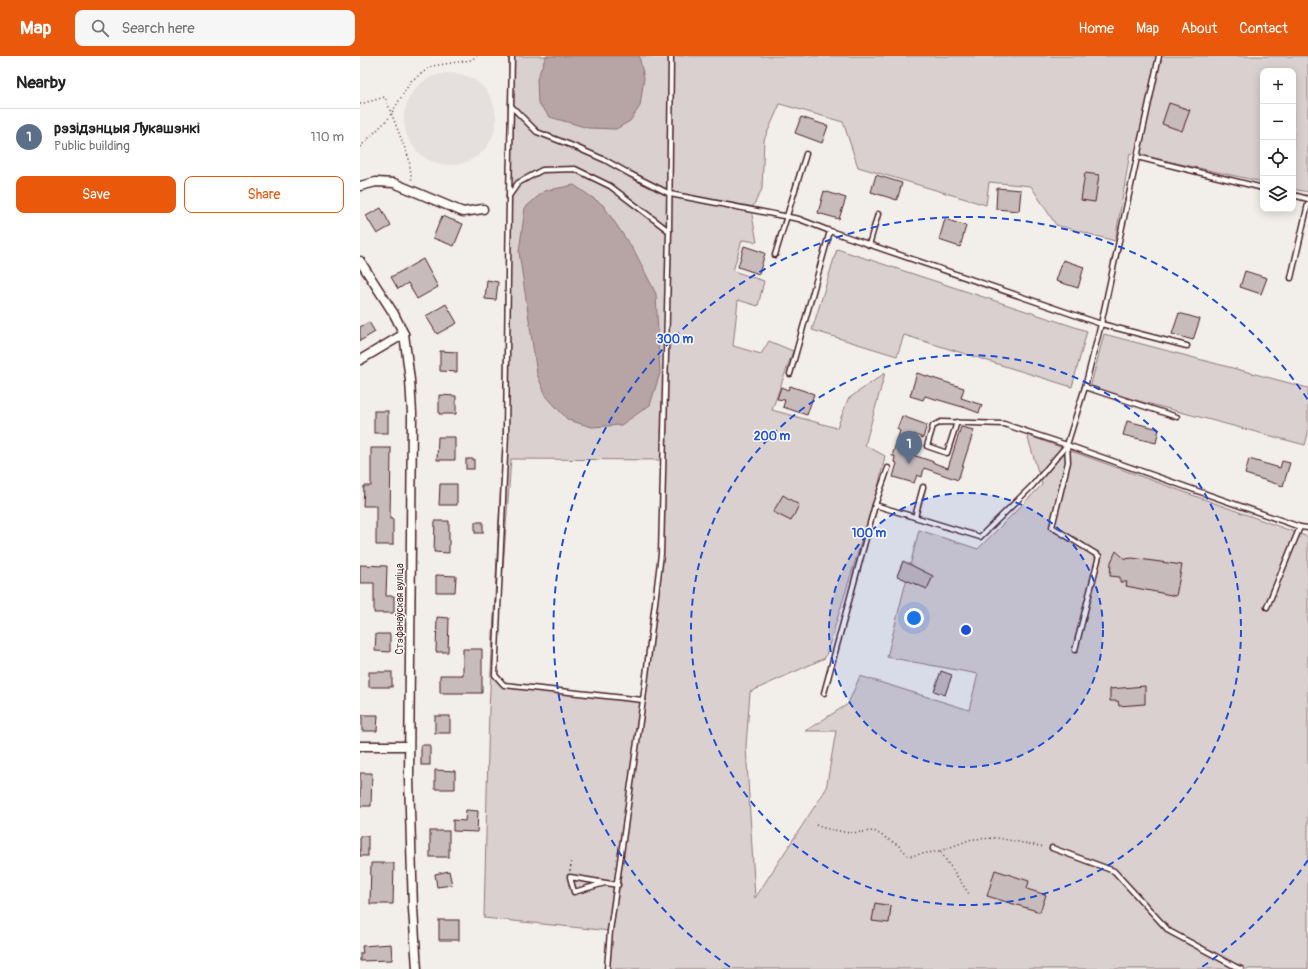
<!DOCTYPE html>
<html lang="en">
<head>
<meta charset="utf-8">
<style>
  :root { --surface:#fff; --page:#f6f6f6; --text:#222; --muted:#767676; --line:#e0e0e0; --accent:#ea580c }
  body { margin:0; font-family:Pangolin,sans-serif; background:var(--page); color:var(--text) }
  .controls { position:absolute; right:12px; top:12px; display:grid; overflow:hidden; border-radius:8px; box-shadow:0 2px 10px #0003 }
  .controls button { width:36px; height:36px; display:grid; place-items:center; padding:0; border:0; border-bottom:1px solid var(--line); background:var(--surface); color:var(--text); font:20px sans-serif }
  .you { position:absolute; left:554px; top:562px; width:14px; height:14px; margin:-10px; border:3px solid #fff; border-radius:50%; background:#1a73e8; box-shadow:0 0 0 6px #1a73e833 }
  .badge { display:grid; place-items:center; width:26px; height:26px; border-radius:50%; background:var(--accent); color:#fff; font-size:13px; font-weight:700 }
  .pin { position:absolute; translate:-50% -33px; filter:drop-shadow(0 1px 2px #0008) }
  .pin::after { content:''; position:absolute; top:21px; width:14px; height:12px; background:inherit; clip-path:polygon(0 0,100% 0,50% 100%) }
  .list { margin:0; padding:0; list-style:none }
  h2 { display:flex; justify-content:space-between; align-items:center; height:52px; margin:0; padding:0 16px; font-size:17px }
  h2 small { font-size:13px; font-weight:400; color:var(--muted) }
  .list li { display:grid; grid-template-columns:26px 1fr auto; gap:12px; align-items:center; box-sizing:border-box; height:56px; padding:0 16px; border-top:1px solid var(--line) }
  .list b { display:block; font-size:15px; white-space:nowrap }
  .list p { margin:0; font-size:13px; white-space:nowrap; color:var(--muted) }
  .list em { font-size:13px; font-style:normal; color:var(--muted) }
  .actions { display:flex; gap:8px; padding:12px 16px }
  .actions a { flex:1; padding:9px 0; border:1px solid var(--accent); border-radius:8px; text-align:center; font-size:14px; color:var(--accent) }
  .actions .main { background:var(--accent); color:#fff }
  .icon { flex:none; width:22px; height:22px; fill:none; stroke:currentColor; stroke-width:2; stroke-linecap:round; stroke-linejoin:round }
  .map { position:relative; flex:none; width:948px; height:913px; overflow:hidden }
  header { display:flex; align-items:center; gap:24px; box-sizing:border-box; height:56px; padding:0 20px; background:var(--accent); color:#fff }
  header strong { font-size:19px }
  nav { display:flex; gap:22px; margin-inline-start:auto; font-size:14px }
  .search { width:280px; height:36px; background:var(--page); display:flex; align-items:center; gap:10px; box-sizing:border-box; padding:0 14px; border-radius:8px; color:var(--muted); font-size:15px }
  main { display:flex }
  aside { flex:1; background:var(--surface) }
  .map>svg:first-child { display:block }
</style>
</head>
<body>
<header>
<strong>Map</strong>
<div class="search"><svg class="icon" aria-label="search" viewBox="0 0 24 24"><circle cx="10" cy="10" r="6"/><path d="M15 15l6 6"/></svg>Search here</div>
<nav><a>Home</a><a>Map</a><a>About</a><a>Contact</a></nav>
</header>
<main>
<aside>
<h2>Nearby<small></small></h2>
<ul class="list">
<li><span class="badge" style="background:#5c6f8a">1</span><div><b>рэзідэнцыя Лукашэнкі</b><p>Public building</p></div><em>110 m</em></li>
</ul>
<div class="actions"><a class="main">Save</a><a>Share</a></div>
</aside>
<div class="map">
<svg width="948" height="913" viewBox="0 0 948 913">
  <rect width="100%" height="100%" fill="#f2efeb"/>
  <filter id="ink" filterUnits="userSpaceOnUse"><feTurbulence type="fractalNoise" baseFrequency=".025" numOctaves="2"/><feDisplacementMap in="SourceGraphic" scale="8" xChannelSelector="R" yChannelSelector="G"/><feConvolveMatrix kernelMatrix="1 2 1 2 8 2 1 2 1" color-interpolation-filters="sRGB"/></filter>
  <g filter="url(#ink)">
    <circle fill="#e5dfdd" cx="90" cy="63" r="46"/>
    <g fill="#d9d0cf" stroke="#92787d" fill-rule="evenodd">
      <path d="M149,0H948V136L933,133V15H903V126L770,97L755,185L696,169L671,130L629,126L626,149L498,111L483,66L420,48L404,84L402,133L391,154L397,186L382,184L373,215L404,225L398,250L378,244L373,290L401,298L409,285L433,295L412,354L477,372L488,343L525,317L505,389L525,400L518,432L465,602L390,636L386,690L395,842L466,733L476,675H445L488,648L500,620L609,654L618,618L527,601L559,474L618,493L682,429L667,379L948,481V913H247L250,875L124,862L129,653L143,389ZM151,403L303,404L301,498L283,644L144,629L135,619Z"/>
      <polygon points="477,193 727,275 712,331 544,279 537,300 452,274"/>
      <polygon points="744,278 948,332 948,378 945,389 730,332"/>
    </g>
    <g fill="#b7a5a6" stroke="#8b6f75">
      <polygon points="186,0 279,0 284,22 280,50 270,65 256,73 228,72 190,61 178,47 177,23"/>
      <polygon points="214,129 243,149 276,198 296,238 300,317 290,349 261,369 232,371 208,364 186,340 177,318 159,196 165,152 184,135"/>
    </g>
    <g fill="#c8bbbb" stroke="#4a1f2b">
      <polygon points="809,47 830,54 822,75 802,68"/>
      <polygon points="441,61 468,70 462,87 435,77"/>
      <polygon points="725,117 739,119 735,146 721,144"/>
      <polygon points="516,119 542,127 537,144 511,136"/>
      <polygon points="637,132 661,134 659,155 636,153"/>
      <polygon points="464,135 486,142 479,163 458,157"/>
      <polygon points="21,152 31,170 17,178 6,160"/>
      <polygon points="82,160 103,168 94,190 73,182"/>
      <polygon points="585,163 606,170 600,191 579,184"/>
      <polygon points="384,190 405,197 399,218 378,211"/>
      <polygon points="63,203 78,231 57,243 48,227 38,233 31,221"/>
      <polygon points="703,204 724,211 718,232 696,225"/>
      <polygon points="885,215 907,222 901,238 880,231"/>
      <polygon points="127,224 138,226 136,244 125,243"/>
      <polygon points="86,248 97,267 77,278 66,260"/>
      <polygon points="819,257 840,263 833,284 812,278"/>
      <polygon points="9,266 15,276 0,285 0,271"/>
      <polygon points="80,295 97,296 97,316 80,315"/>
      <polygon points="557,317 604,332 601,342 622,349 619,357 606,352 565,340 563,344 550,340"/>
      <polygon points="430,330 454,338 447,359 423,351 425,344 417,343 421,331 428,334"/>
      <polygon points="79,339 96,340 96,358 79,358"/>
      <rect x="14" y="355" width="14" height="22"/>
      <polygon points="542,360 567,369 563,382 554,378 547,397 574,406 574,407 588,412 601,371 614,374 598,424 564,412 562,421 557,419 554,427 533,421 537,407 534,406 535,400 532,400 540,375 537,373"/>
      <polygon points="767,365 799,373 796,387 763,379"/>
      <polygon points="78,381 95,381 95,404 77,404"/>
      <polygon points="11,392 31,392 30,463 33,463 33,489 16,489 16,450 3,450 4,430 11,430"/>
      <rect x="106" y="403" width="8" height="10"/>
      <polygon points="889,403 920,412 922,405 930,407 923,430 885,418"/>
      <polygon points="80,428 97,428 97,449 79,449"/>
      <polygon points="423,439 439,449 431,465 413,456"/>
      <polygon points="75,465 89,465 89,497 74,496"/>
      <rect x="115" y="466" width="8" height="11"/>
      <polygon points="756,495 765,503 772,502 822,509 816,540 766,530 767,526 760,526 760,521 750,520 751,506"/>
      <polygon points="543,505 573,520 567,533 537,520"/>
      <polygon points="0,509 27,510 26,540 34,540 34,557 14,557 14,527 0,527"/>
      <polygon points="76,519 96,520 95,536 76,536"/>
      <polygon points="77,561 89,562 88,596 76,596"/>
      <polygon points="16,578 30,578 30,596 15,595"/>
      <polygon points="103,593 122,593 122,637 80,637 80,619 103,619"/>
      <polygon points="581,615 592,619 585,639 574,635"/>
      <rect x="9" y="616" width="23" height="15"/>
      <polygon points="785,630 785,648 759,650 758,645 750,645 750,633"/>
      <polygon points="2,659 18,659 17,675 2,675"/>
      <rect x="75" y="660" width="15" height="17"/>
      <rect x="61" y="689" width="9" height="20"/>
      <polygon points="75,714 95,715 95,733 75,733"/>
      <polygon points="0,717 12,717 11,750 0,750"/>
      <polygon points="106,754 118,755 117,776 93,775 93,764 105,765"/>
      <rect x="70" y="775" width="19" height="26"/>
      <rect x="0" y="780" width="8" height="20"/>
      <polygon points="11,807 34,807 33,848 10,848"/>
      <polygon points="635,814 669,825 667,833 686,839 680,856 627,840"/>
      <polygon points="89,815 92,829 77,831 75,818"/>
      <polygon points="515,847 531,850 529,867 512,865"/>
      <rect x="79" y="864" width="20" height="20"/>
      <polygon points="31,888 32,904 0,905 0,897 3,897 2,890"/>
    </g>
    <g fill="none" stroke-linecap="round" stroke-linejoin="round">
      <defs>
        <g id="service">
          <polyline points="152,0 151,50 177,76 213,90 245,104 270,118 310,138 439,163 470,175 430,318"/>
          <polyline points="777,101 903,132"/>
          <polyline points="933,139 948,143"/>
          <polyline points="149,140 151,50"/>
          <polyline points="470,175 741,268 827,290"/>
          <polyline points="509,189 518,158"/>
          <polyline points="415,199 446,98"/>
          <polyline points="931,222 948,148"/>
          <polyline points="725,331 817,361"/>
          <polyline points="597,366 587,397 567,390 573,370 581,366 644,368 707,389 940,471 948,472"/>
          <polyline points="515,449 528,412"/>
          <polyline points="555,461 563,431"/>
          <polyline points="907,551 940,471"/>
          <polyline points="715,594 739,500 692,471 708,406 707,389 725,331 741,268 799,0"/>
          <polyline points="464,637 515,449 620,481 672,430 707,389"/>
          <polyline points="283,644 144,629 135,619 146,378 149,140 158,127 182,114 215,113 250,130 309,175"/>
          <polyline points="692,792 754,815 809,875 876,911 881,913"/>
          <polyline points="245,827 214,836 210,821 258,829"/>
          <polyline points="247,913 250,875 283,644 301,498 309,175 311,0"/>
        </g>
        <g id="minor">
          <polyline points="0,130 16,126 34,127 103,156 123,153"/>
          <polyline points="0,205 34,258 44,278 50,324 52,357 49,722 53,853 57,913"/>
          <polyline points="0,304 44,278"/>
          <polyline points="0,690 48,690"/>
        </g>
      </defs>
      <use href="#service" stroke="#4a1f2b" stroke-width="7"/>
      <use href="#minor" stroke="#4a1f2b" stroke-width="11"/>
      <g stroke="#4a1f2b" stroke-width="1.5" stroke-dasharray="1 3" stroke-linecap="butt">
        <polyline points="0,48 25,41 49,103 52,126"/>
        <polyline points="0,91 28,63 51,25 72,10 111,4 117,0"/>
        <polyline points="456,769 464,772 489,777 514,775 538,789 549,800 580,795 609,838"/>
        <polyline points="580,795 612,783 637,782 685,791"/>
        <polyline points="210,815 212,803"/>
      </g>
      <use href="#service" stroke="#fdfcf7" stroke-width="4"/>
      <use href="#minor" stroke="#fdfcf7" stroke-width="8"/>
    </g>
  </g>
  <circle cx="606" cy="574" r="137" fill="#1d4ed8" fill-opacity=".12"/>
  <g fill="none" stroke="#1d4ed8" stroke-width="2" stroke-dasharray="7 5">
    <circle cx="606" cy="574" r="137"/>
    <circle cx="606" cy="574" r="275"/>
    <path d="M948 804A412 412 0 0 1 842 911M370 911A412 412 0 1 1 948 344"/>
  </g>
  <g text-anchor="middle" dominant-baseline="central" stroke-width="3" stroke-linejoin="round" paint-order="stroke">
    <g font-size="10" fill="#4a1f2b" stroke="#fdfcf7">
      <text transform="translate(40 553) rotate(-90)">Стэфанаўская вуліца</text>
    </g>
  </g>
  <circle cx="606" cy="574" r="6" fill="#1d4ed8" stroke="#fdfcf7" stroke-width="2"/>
  <g font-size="12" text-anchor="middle" font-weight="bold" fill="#1d4ed8" stroke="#fdfcf7" stroke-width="3" stroke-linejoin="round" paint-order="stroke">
    <text x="315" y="287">300 m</text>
    <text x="412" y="384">200 m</text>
    <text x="509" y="481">100 m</text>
  </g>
</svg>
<div class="controls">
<button>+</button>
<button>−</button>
<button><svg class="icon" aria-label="locate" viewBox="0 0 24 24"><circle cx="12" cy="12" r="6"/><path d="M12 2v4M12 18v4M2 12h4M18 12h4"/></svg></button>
<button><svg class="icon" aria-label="layers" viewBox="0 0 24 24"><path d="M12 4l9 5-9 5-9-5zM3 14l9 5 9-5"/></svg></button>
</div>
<div class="you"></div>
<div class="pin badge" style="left:549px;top:408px;background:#5c6f8a">1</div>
</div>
</main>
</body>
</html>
